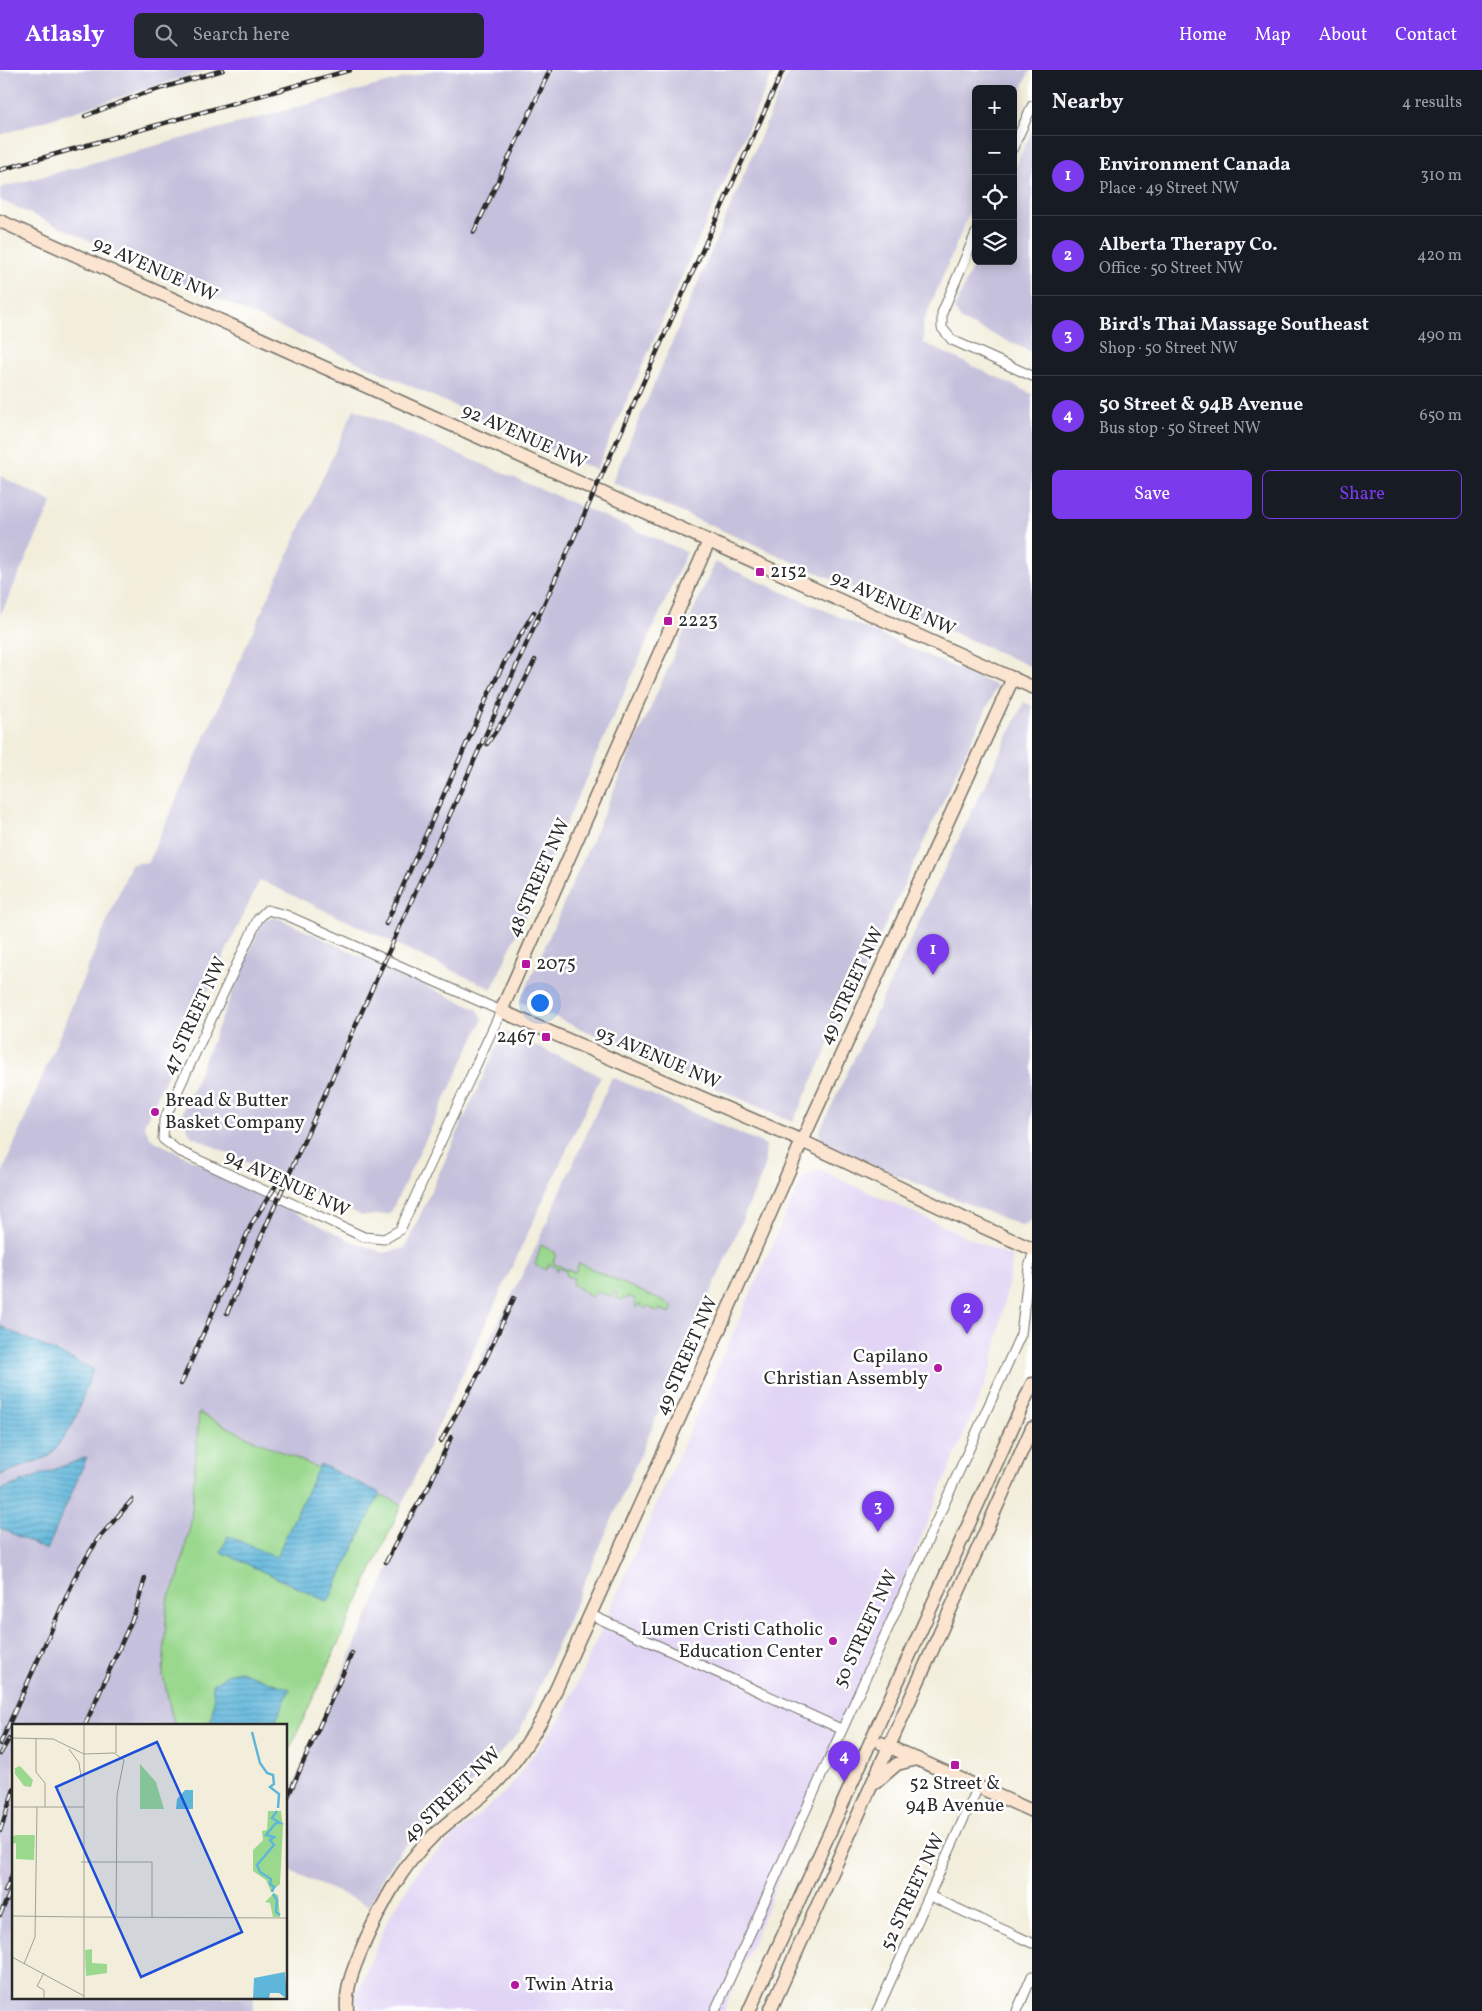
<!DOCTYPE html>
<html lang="en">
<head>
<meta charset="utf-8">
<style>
  :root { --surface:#171b24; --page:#242831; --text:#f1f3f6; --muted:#9ea1a6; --line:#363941; --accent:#7c3aed }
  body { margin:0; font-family:Vollkorn,serif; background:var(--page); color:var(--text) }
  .controls { position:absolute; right:15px; top:15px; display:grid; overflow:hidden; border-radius:8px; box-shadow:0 2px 12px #0003 }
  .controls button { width:45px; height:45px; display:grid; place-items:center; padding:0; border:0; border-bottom:1px solid var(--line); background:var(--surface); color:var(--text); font:25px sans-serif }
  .you { position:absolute; left:539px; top:932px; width:18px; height:18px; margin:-12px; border:4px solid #fff; border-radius:50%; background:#1a73e8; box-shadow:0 0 0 8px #1a73e833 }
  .badge { display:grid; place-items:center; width:32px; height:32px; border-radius:50%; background:var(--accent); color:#fff; font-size:16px; font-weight:700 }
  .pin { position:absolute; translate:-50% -41px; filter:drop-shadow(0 1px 2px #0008) }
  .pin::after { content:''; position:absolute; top:26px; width:18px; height:15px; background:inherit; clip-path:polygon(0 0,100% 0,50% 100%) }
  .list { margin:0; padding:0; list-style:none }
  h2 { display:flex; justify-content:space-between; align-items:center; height:65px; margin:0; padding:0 20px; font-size:21px }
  h2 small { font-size:16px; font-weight:400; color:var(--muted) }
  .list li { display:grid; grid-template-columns:32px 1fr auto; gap:15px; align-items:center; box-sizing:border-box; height:80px; padding:0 20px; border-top:1px solid var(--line) }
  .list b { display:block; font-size:19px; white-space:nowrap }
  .list p { margin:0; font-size:16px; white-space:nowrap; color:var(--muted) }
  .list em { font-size:16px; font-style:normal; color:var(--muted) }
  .actions { display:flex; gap:10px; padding:15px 20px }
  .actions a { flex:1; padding:11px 0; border:1px solid var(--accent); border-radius:8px; text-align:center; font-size:18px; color:var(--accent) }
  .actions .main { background:var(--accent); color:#fff }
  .icon { flex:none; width:28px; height:28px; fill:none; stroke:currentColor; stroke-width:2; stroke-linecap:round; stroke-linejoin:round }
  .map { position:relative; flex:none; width:1032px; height:1941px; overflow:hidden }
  header { display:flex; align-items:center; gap:30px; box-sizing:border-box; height:70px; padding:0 25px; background:var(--accent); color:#fff }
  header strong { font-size:24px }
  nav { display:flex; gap:28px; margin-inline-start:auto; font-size:18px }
  .search { width:350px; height:45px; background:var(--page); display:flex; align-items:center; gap:12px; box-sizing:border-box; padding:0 18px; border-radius:8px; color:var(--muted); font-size:19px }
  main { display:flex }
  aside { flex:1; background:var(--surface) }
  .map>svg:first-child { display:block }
</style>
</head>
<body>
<header>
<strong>Atlasly</strong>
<div class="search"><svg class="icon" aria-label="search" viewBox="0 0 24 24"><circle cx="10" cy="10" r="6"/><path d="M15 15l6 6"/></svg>Search here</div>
<nav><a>Home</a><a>Map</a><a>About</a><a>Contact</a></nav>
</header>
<main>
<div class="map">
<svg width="1032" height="1941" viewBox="0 0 1032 1941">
  <defs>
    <pattern id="water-rules" width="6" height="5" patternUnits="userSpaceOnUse" patternTransform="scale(1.25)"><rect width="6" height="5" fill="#5eb6db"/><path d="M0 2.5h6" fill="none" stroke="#4e94b2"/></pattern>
  </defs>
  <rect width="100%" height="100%" fill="#fff"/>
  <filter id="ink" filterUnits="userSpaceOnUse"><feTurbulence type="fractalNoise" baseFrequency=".02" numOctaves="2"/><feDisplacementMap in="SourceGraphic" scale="10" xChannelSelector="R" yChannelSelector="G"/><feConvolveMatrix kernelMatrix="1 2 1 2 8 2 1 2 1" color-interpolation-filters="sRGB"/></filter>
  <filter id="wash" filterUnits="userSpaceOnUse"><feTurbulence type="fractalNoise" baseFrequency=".0096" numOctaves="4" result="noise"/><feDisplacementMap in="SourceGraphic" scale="20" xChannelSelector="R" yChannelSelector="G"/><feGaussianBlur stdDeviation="1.12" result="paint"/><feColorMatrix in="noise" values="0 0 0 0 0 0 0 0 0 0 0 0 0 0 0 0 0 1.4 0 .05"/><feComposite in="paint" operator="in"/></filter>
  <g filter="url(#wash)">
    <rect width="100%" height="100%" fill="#f2eedb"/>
    <polygon fill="#e1d4f4" points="818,1099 1013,1188 992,1297 724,1941 362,1941 355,1930 387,1851 421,1796 505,1722 562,1647 802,1108"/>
    <g fill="#c5c0db">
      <polygon points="0,0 207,0 0,65"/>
      <polygon points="434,0 774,0 596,400 0,130 0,118"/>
      <polygon points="789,0 1030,0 1013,40 1013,19 976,19 976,128 923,253 924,273 1032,324 1032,597 612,412"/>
      <polygon points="1032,60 1032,282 961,250 954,239 976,189 976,191 1013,191 1013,103"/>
      <polygon points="354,339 687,482 492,919 260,810 144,1055 151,1069 349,1170 384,1183 405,1178 504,961 601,1006 402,1434 256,1371 199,1343 191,1452 179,1505 167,1532 163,1605 174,1655 14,1655 14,1927 254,1927 254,1941 0,1941 0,1108 131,794 148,792"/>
      <polygon points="0,406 52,432 0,546"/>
      <polygon points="715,492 997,616 793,1052 520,932"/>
      <polygon points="1024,632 1032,636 1032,1149 1023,1156 824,1076 819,1062"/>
      <polygon points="275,847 478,940 483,949 390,1144 363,1146 191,1066 181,1046 262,852"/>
      <polygon points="612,1007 766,1075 764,1100 519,1663 468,1717 401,1780 383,1807 369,1836 286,1799 286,1732 486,1277 531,1187"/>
    </g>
    <g fill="#9ad88e" stroke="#62825c">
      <polygon points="541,1175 556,1183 553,1193 575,1203 579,1193 673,1236 670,1243 660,1239 658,1242 647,1236 645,1239 640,1234 636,1238 635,1229 628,1226 627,1229 623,1228 622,1230 616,1228 617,1223 614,1221 611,1226 597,1222 592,1227 591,1227 572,1214 574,1208 566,1206 566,1201 559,1198 556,1202 557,1198 549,1194 546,1200 535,1195"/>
      <polygon points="199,1343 256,1371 402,1434 286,1687 286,1655 174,1655 163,1605 167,1532 179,1505 191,1452"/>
    </g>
    <g fill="url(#water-rules)" stroke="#447083">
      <polygon points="0,1256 93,1299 73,1354 50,1386 0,1405"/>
      <polygon points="87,1387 47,1480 0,1458 0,1420"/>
      <polygon points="320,1394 380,1423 328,1532 221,1482 228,1466 276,1487"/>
      <polygon points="240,1601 290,1619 274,1655 210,1655 214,1631 212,1614 230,1603"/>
    </g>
  </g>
  <g filter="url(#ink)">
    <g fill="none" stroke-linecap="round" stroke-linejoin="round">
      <defs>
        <g id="street">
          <polyline points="1013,78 1032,36"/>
          <polyline points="976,163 942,243 942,258 952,270 1032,306"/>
          <polygon points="267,840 286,845 501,941 400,1160 384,1169 364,1167 177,1080 163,1069 164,1050 258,849"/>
          <polyline points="589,1544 841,1659"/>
          <polyline points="930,1826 1032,1873"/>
          <polyline points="715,1941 1021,1264 1029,1197 1032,1187"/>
          <polyline points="877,1941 978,1717"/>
          <polyline points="1017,1941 1032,1906"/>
        </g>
        <g id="secondary">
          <polyline points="0,151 1032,617"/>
          <polyline points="709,471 501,941 802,1071 963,1148 1032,1179"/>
          <polyline points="881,1673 1032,1741"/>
          <polyline points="875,1713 897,1694 917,1689"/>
          <path d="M347,1941C345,1914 356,1893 366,1869C383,1833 401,1798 429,1770C447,1751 470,1737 490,1719C512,1698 529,1672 544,1646L708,1285L802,1071L1013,608"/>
          <polyline points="749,1941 1032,1314"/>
          <polyline points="770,1941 1032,1358"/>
        </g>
      </defs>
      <use href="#street" stroke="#716f69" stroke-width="11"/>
      <use href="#secondary" stroke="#716f69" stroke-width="15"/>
      <use href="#street" stroke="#fff" stroke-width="9"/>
      <use href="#secondary" stroke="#fce5d0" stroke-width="12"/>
      <defs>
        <g id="rail">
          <polyline points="85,46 142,24 223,0"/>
          <polyline points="0,100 350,0"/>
          <polyline points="474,162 550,0"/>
          <polyline points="487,674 509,642 535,590"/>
          <polyline points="386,854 490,621 506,589 534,542"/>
          <polyline points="227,1243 783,0"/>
          <polyline points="181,1314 252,1153 284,1103"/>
          <polyline points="441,1371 480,1301 514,1228"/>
          <polyline points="386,1492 406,1454 428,1418 451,1367"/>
          <polyline points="85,1655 135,1543 145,1508"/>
          <polyline points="0,1674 78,1501 98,1469 132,1430"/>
          <polyline points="0,1684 9,1669"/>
          <polyline points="286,1731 352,1583"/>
          <polyline points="0,1761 14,1719"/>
          <polyline points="5,1821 14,1801"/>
          <polyline points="0,1845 14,1814"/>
        </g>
      </defs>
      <use href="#rail" stroke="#2b2b2b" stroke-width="4.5"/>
      <use href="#rail" stroke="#fff" stroke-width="2.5" stroke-dasharray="8" stroke-linecap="butt"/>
    </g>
  </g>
  <g fill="#b5179e" stroke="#fff" stroke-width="2">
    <rect x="755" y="497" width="10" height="10" rx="2.5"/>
    <rect x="663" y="546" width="10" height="10" rx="2.5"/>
    <rect x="521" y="889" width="10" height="10" rx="2.5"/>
    <rect x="541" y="962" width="10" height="10" rx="2.5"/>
    <circle cx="155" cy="1042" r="5"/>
    <circle cx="938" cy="1298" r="5"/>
    <circle cx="833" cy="1571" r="5"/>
    <rect x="950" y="1690" width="10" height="10" rx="2.5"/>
    <circle cx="515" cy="1915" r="5"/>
  </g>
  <g text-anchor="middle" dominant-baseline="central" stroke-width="5" stroke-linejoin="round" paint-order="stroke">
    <g font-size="19" fill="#2b2b2b" stroke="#fff">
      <text transform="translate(155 200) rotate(24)">92 AVENUE NW</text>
      <text transform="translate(524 367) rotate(24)">92 AVENUE NW</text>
      <text transform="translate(893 534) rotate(24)">92 AVENUE NW</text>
      <text transform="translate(539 808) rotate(-66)">48 STREET NW</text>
      <text transform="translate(852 916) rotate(-65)">49 STREET NW</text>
      <text transform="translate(195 946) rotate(-65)">47 STREET NW</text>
      <text transform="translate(658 988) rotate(23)">93 AVENUE NW</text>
      <text transform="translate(287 1114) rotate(25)">94 AVENUE NW</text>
      <text transform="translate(687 1286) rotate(-66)">49 STREET NW</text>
      <text transform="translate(866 1559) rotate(-65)">50 STREET NW</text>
      <text transform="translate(452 1725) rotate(-44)">49 STREET NW</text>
      <text transform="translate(913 1822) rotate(-65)">52 STREET NW</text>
    </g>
    <g font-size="19" fill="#2b2b2b" stroke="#fff" text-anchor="start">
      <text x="770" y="502">2152</text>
      <text x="678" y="551">2223</text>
      <text x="536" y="894">2075</text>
      <text x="536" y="967" text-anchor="end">2467</text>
      <text x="165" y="1031">Bread &amp; Butter<tspan x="165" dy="22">Basket Company</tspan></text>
      <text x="928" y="1287" text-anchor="end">Capilano<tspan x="928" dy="22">Christian Assembly</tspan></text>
      <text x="823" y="1560" text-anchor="end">Lumen Cristi Catholic<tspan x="823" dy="22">Education Center</tspan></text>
      <text x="955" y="1714" text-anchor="middle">52 Street &amp;<tspan x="955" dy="22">94B Avenue</tspan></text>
      <text x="525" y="1915">Twin Atria</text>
    </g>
  </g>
  <g transform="translate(12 1654)">
    <rect width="275" height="275" fill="#f2eedb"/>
    <path d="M128,40L144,58L152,85H128ZM8,42L21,56L19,63L12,62L3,50V44ZM256,87H269L271,102L268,160L259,168L254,156L241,147V126L251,116L250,107L255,106ZM4,111H23L22,136L4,135V119L0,120V113ZM262,169L266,171L268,193H261L258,179L253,178ZM80,225V239L95,240V249L74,252L73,226Z" fill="#9ad88e"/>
    <path d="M173,66H181V85H164L165,75ZM273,248L275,275L267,269H258L257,275H241L242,254Z" fill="#5eb6db"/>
    <path fill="none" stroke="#5eb6db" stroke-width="2.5" d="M240,8L248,39L255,49L261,51L262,60L258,63L267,70L266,84M260,168L262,163L258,160L259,155L248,148L245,141L262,121L258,116L262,113L254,111L264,99H268L260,94L265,87M261,170L265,176L264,188L268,191"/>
    <path fill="none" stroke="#a2a095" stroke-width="1" d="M72,0V275M0,14L41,15L72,30M24,14V48L33,59V83M57,25L67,39L69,52M104,29V0M72,30L102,29L112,36L105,71L104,193M0,83H72M69,138H140V193M0,192L69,193M69,193L275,194M0,233L72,272M12,240L23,213L25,83M32,275V266L25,262L32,249"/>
    <path fill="#1d4ed8" fill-opacity="0.15" stroke="#1d4ed8" stroke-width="2.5" d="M145,18L230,208L129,253L44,63Z"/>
    <rect width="275" height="275" fill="none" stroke="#2b2b2b" stroke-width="2.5"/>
  </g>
</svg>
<div class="controls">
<button>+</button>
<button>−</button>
<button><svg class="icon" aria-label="locate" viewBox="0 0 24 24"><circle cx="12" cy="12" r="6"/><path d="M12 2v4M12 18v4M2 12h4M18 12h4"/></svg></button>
<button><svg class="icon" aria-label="layers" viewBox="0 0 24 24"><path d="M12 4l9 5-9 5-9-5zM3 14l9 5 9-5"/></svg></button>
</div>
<div class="you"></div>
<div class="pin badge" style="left:933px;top:905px">1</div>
<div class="pin badge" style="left:967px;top:1264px">2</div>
<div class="pin badge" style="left:878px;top:1462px">3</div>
<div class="pin badge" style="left:844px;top:1712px">4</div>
</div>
<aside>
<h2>Nearby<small>4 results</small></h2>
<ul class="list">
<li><span class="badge">1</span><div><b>Environment Canada</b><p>Place · 49 Street NW</p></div><em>310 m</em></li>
<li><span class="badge">2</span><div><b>Alberta Therapy Co.</b><p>Office · 50 Street NW</p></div><em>420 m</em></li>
<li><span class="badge">3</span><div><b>Bird's Thai Massage Southeast</b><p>Shop · 50 Street NW</p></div><em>490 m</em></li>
<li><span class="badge">4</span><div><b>50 Street &amp; 94B Avenue</b><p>Bus stop · 50 Street NW</p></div><em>650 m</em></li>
</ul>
<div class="actions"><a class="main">Save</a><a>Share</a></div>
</aside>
</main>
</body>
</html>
